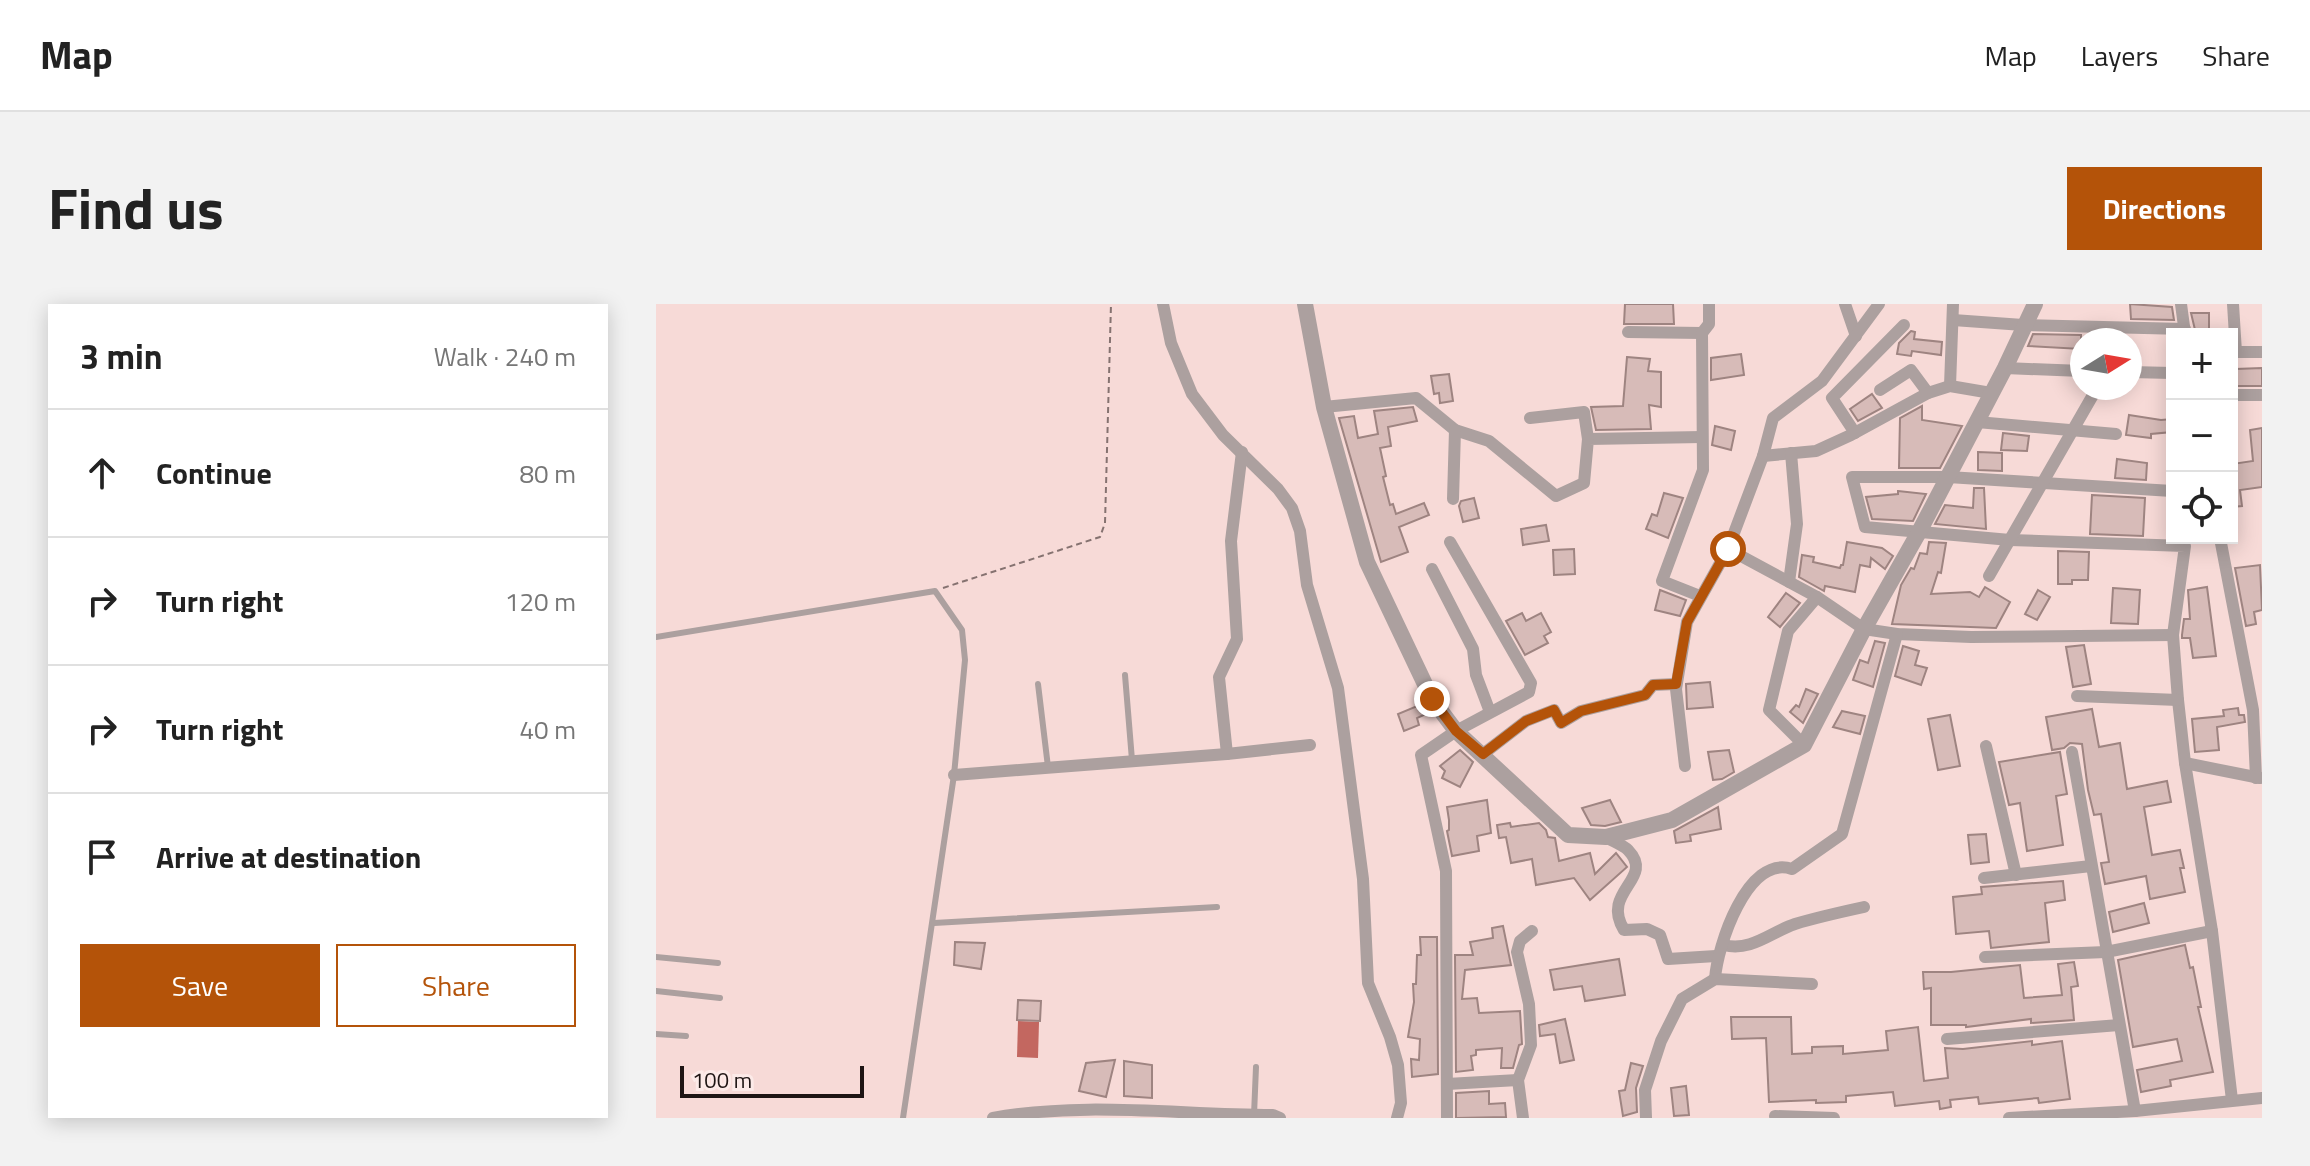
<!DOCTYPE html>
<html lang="en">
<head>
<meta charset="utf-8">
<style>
  :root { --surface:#fff; --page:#f2f2f2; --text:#222; --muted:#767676; --line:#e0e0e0; --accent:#b45309 }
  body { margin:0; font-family:"Titillium Web",sans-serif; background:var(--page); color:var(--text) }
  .controls { position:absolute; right:24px; top:24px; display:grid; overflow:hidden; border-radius:0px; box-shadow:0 4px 20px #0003 }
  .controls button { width:72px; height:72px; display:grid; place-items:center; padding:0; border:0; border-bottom:2px solid var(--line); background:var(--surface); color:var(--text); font:40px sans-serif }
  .compass { position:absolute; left:1414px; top:24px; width:72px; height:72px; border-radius:50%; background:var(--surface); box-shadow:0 4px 20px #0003; rotate:79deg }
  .scale { position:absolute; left:24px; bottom:20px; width:184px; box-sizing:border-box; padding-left:8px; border:4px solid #1e1514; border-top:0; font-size:22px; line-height:28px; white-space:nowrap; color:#1e1514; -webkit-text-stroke:6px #fceae8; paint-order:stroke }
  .stop { position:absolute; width:24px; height:24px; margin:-18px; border:6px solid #b45309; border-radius:50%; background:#fff }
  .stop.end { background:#b45309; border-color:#fff; box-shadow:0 2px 8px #0008 }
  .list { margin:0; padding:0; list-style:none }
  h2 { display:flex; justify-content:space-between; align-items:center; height:104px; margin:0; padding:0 32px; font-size:34px }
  h2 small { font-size:26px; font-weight:400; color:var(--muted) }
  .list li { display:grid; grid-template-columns:52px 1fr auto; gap:24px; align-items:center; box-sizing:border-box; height:128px; padding:0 32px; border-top:2px solid var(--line) }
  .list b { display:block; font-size:30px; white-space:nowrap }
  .list em { font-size:26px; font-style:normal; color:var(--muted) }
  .actions { display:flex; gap:16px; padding:24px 32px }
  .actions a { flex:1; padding:18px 0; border:2px solid var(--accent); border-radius:0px; text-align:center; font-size:28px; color:var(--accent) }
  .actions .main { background:var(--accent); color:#fff }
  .icon { flex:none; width:44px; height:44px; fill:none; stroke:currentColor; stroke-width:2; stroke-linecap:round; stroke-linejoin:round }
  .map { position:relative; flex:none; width:1606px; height:814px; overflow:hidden; border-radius:0px }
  header { display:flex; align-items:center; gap:48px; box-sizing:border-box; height:112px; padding:0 40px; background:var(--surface); border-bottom:2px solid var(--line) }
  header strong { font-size:38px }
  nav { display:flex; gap:44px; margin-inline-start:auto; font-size:28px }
  .intro { display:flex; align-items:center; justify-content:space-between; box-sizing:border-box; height:192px; padding:0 48px }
  h1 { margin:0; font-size:56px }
  .button { padding:20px 36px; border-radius:0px; background:var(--accent); color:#fff; font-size:28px; font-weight:700 }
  main { display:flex; gap:48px; padding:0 48px }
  aside { flex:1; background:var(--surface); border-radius:0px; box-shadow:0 4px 20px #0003 }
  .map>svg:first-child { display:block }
</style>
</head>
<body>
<header>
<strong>Map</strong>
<nav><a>Map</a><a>Layers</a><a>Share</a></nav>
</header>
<div class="intro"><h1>Find us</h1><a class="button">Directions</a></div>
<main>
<aside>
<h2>3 min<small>Walk · 240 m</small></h2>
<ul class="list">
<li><svg class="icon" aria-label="ahead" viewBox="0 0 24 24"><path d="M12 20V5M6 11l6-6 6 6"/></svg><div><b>Continue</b></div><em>80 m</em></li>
<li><svg class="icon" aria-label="right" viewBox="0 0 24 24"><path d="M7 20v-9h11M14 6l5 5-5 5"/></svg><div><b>Turn right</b></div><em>120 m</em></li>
<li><svg class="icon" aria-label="right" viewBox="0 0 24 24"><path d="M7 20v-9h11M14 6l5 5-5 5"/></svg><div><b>Turn right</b></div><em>40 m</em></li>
<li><svg class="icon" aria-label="arrive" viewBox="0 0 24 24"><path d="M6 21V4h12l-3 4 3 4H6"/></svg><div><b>Arrive at destination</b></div></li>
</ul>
<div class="actions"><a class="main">Save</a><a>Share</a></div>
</aside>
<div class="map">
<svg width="1606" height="814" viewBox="0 0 1606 814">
  <rect width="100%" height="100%" fill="#f7dad7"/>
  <polygon fill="#c36760" points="362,717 383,718 382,754 361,753"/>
  <g fill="#d7bbb8" stroke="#9e8481" stroke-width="2">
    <polygon points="969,0 1017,0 1018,20 968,20"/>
    <polygon points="1474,0 1516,3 1518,16 1475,15"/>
    <polygon points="1535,9 1553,9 1553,30 1540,30"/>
    <polygon points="1255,27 1259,28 1258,35 1286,38 1285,51 1256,47 1255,52 1241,50 1243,39"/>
    <polygon points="1377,30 1425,31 1425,45 1372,42"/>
    <polygon points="1085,50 1088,71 1055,76 1055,54"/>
    <polygon points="971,53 994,55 992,67 1005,68 1005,103 993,101 995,125 940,126 935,103 967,102"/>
    <polygon points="1606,64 1606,82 1581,82 1580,65"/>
    <polygon points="793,70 797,97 784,99 783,89 778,90 775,72"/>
    <polygon points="1216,90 1226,104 1202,117 1194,105"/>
    <polygon points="1266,102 1266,116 1306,122 1284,164 1243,164 1244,114"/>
    <polygon points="757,103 761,117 732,123 735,142 724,144 730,172 727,173 734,201 737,200 740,210 768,199 773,211 743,223 752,248 725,258 683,114 698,112 702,134 722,130 718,107"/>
    <polygon points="1473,111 1505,116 1516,115 1516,128 1495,130 1495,134 1470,131"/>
    <polygon points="1059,122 1079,127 1075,146 1056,141"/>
    <polygon points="1606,124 1606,183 1584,186 1586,202 1576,203 1576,160 1597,157 1594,126"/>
    <polygon points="1347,129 1373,132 1371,147 1345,146"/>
    <polygon points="1322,148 1346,149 1346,167 1322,166"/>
    <polygon points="1461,155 1491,159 1490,176 1459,174"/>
    <polygon points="1318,184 1328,184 1330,225 1279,220 1289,201 1317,204"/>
    <polygon points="1242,187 1270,190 1257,217 1216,215 1210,193 1242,190"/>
    <polygon points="1008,189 1027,194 1012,234 990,225 996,210 1001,212"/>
    <polygon points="1436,191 1489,194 1487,232 1434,230"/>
    <polygon points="818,194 823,214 807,218 803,202 805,197"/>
    <polygon points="890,221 893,237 867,241 865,225"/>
    <polygon points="1191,238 1226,244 1237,252 1229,265 1215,254 1214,263 1204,261 1199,288 1169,282 1168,287 1143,273 1146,251 1158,253 1157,258 1184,264 1185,261 1187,261"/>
    <polygon points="1273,238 1290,239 1285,269 1282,268 1275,290 1314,288 1323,293 1329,283 1354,298 1340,324 1236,320 1245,281 1255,264 1258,265 1264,249 1271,250"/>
    <polygon points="918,245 919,270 898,271 897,246"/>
    <polygon points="1402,247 1433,248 1432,276 1416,276 1416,280 1402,280"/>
    <polygon points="1604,261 1606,306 1598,308 1600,320 1590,322 1579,264"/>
    <polygon points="1551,283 1560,352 1537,354 1534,334 1526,334 1526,331 1528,315 1534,315 1532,286"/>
    <polygon points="1457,284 1484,286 1482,320 1455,319"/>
    <polygon points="1004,286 1030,296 1024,312 999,306"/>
    <polygon points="1382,286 1394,293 1381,316 1369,310"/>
    <polygon points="1130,289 1144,299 1124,323 1112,313"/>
    <polygon points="866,309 870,317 885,309 895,328 888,332 892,339 869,351 850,317"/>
    <polygon points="1219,337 1229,339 1217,383 1197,376 1204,356 1212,359"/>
    <polygon points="1428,341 1435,380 1417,383 1410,343"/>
    <polygon points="1247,342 1263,347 1259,361 1271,364 1265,381 1239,372"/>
    <polygon points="1054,378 1057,403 1031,405 1030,380"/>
    <polygon points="1150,385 1162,390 1147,419 1134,408 1140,401 1143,403"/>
    <polygon points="766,400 770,410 761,414 763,421 748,427 742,410"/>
    <polygon points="1582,404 1583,411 1588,411 1589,418 1561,423 1563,446 1539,448 1536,415 1568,412 1567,406"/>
    <polygon points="1436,405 1443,443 1464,439 1471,485 1511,477 1515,498 1488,503 1496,551 1524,546 1528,564 1524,564 1529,588 1494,595 1490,572 1449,580 1445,559 1453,558 1445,510 1438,511 1432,486 1426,440 1414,439 1408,444 1396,446 1390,413"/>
    <polygon points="1186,407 1209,412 1204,430 1177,423"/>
    <polygon points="1294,411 1304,462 1282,466 1272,415"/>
    <polygon points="804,446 817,458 804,483 786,474 789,467 784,462"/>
    <polygon points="1073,446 1078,468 1066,475 1057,476 1052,448"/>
    <polygon points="1404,448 1411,490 1400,492 1407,541 1371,547 1364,499 1353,501 1343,458"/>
    <polygon points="831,496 835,529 821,532 823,547 796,552 791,527 793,526 793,516 791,503"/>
    <polygon points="954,496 965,518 949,522 935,521 926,504"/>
    <polygon points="1062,503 1065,525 1034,531 1035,537 1020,539 1018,527"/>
    <polygon points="854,519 855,523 883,519 890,526 892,533 899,534 903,557 934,549 939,570 960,549 971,563 934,596 918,574 880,581 876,555 855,559 850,533 843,534 841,521"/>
    <polygon points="1330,530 1333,558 1315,560 1312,531"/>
    <polygon points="1407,577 1409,596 1389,599 1393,638 1335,644 1333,627 1300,630 1297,593 1326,590 1325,583"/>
    <polygon points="1488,599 1493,619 1457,628 1453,608"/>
    <polygon points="847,622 855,661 809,666 806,695 821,694 823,709 864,707 866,740 863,741 857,764 845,764 846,744 820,746 820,751 815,752 817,766 800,768 799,651 817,651 814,638 837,634 836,624"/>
    <polygon points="764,633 781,633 782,770 756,773 755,755 763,756 764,735 752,733 758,698 757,680 760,680 761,651 765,651"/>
    <polygon points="299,638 329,639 325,665 298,661"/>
    <polygon points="1529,641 1534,664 1537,663 1545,703 1542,703 1557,768 1514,776 1515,782 1485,788 1481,766 1526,757 1521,735 1477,743 1462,656"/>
    <polygon points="963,655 969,691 929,697 926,682 898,686 894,666"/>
    <polygon points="1418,658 1422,682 1415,683 1418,716 1375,719 1375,715 1310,723 1310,721 1275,721 1275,684 1268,685 1267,668 1295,668 1364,661 1368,694 1406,691 1402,660"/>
    <polygon points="362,696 385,697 384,717 361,716"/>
    <polygon points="1075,713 1135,713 1136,750 1156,749 1156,743 1187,742 1187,750 1232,746 1230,727 1262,723 1268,777 1292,774 1289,744 1307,745 1376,737 1376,741 1406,737 1414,795 1383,799 1382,794 1323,800 1322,793 1294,796 1295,803 1284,805 1283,797 1239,802 1237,788 1190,792 1190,798 1160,799 1160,796 1113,798 1110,734 1076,735"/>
    <polygon points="909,715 918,756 904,759 899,730 884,732 883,721"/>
    <polygon points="459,756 450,793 423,787 430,759"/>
    <polygon points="468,757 496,761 496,794 468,792"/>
    <polygon points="975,759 987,762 980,784 981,808 967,812 963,787 969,786"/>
    <polygon points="1030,782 1033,811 1018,812 1015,784"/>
    <polygon points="833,787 833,800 849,799 850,813 800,814 800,789"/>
  </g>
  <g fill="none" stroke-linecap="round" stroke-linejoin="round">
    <polyline stroke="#857270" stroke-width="2" stroke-dasharray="6 4" stroke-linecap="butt" points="287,284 444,233 449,219 455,0"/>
    <g stroke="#aca09f" stroke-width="6">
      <polyline points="0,333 279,287 306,326 309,356 298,471 247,814"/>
      <polyline points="469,371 476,456"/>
      <polyline points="382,380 392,463"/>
      <polyline points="278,619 561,603"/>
      <polyline points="0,653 62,659"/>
      <polyline points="0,687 64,694"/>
      <polyline points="0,730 30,732"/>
      <polyline points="598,811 600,763"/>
    </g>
    <g stroke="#aca09f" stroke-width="12">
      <polyline points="507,0 515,39 536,90 567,131 622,185 636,204 644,227 651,281 682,384 707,575 712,679 734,733 742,761 745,799 741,814"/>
      <polyline points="1189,0 1200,32"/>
      <polyline points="1525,0 1529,30"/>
      <polyline points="1577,0 1580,48"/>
      <polyline points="1297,16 1367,21 1529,25"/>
      <polyline points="972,28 1046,29"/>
      <polyline points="1576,48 1606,48"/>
      <polyline points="1349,64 1426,67"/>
      <polyline points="1474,68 1516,69"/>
      <polyline points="1294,82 1297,0"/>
      <polyline points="1224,86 1255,66 1272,89"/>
      <polyline points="1576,91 1606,91"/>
      <polyline points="668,103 760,94 799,126 833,137 900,192 928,179 932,135 1046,133"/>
      <polyline points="874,114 928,108 932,135"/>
      <polyline points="1321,118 1460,130"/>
      <polyline points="1199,129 1176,94 1248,21"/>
      <polyline points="1107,152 1160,147 1195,131 1272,89 1294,82 1335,89"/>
      <polyline points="1516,187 1292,173 1196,173 1209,223 1354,236 1529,242 1517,331 1522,396 1529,459 1556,627 1576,796"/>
      <polyline points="797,195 799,126"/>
      <polyline points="1564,234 1597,406 1600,474"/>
      <polyline points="1072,245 1161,293 1208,325 1241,330 1315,333 1517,331"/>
      <polyline points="776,265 817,345 820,371 834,408"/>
      <polyline points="1333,272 1441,84"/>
      <polyline points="1133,278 1141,220 1135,149"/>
      <polyline points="1044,292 1006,277 1047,166 1046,29 1053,20 1053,0"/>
      <polyline points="1421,392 1522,396"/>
      <polyline points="1148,441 1113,406 1132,327 1161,293"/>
      <polyline points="1330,442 1360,571"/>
      <polyline points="1416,448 1479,807"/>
      <polyline points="571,450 563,373 581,335 575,237 586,148"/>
      <polyline points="827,450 870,417 898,406 905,419 925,407 989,391 997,381 1020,380"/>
      <polyline points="1529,459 1604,474"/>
      <polyline points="1029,462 1020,385 1031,318 1072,245 1107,152 1117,114 1166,77 1223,0"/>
      <polyline points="298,471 571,450 654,441"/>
      <path d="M950,533C956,537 967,541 972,546C1000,575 944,587 968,626L991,625L1004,631L1012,655L1060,652"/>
      <polyline points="1328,574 1435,562"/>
      <path d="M1068,641C1095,648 1115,628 1139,620C1162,613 1185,608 1208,603"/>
      <polyline points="1329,653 1450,648 1556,627"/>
      <path d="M1059,675C1061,643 1091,550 1136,565L1186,530L1241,330"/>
      <polyline points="1291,735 1463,721"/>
      <polyline points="791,780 862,776"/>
      <polyline points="1119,812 1178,814"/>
      <path d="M337,814C429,797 523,811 617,811L624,814"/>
      <polyline points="791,814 790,567 765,451 800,427 873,388 875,379 794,238"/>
      <polyline points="867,814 862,776 875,741 873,700 861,648 864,637 876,627"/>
      <polyline points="990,814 989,786 1005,737 1026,695 1059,675 1156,680"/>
      <polyline points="1353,814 1479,807 1606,794"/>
    </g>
    <polyline stroke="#aca09f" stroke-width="16" points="649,0 668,103 711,258 776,395 800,427 912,531 950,533 1016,516 1148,441 1208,325 1263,228 1349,64 1379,0"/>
  </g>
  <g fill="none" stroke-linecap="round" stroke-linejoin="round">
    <polyline stroke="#b45309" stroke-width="10" points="776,395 800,427 827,450 870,417 898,406 905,419 925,407 989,391 997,381 1020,380 1031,318 1072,245"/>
  </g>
</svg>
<div class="controls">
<button>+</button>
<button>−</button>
<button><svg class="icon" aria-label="locate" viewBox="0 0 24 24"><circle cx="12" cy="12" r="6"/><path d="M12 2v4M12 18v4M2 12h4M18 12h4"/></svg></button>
</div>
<svg class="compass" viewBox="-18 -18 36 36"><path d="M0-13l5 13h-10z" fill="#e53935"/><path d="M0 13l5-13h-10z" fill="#767676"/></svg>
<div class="scale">100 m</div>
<div class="stop" style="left:1072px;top:245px"></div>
<div class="stop end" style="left:776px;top:395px"></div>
</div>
</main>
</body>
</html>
